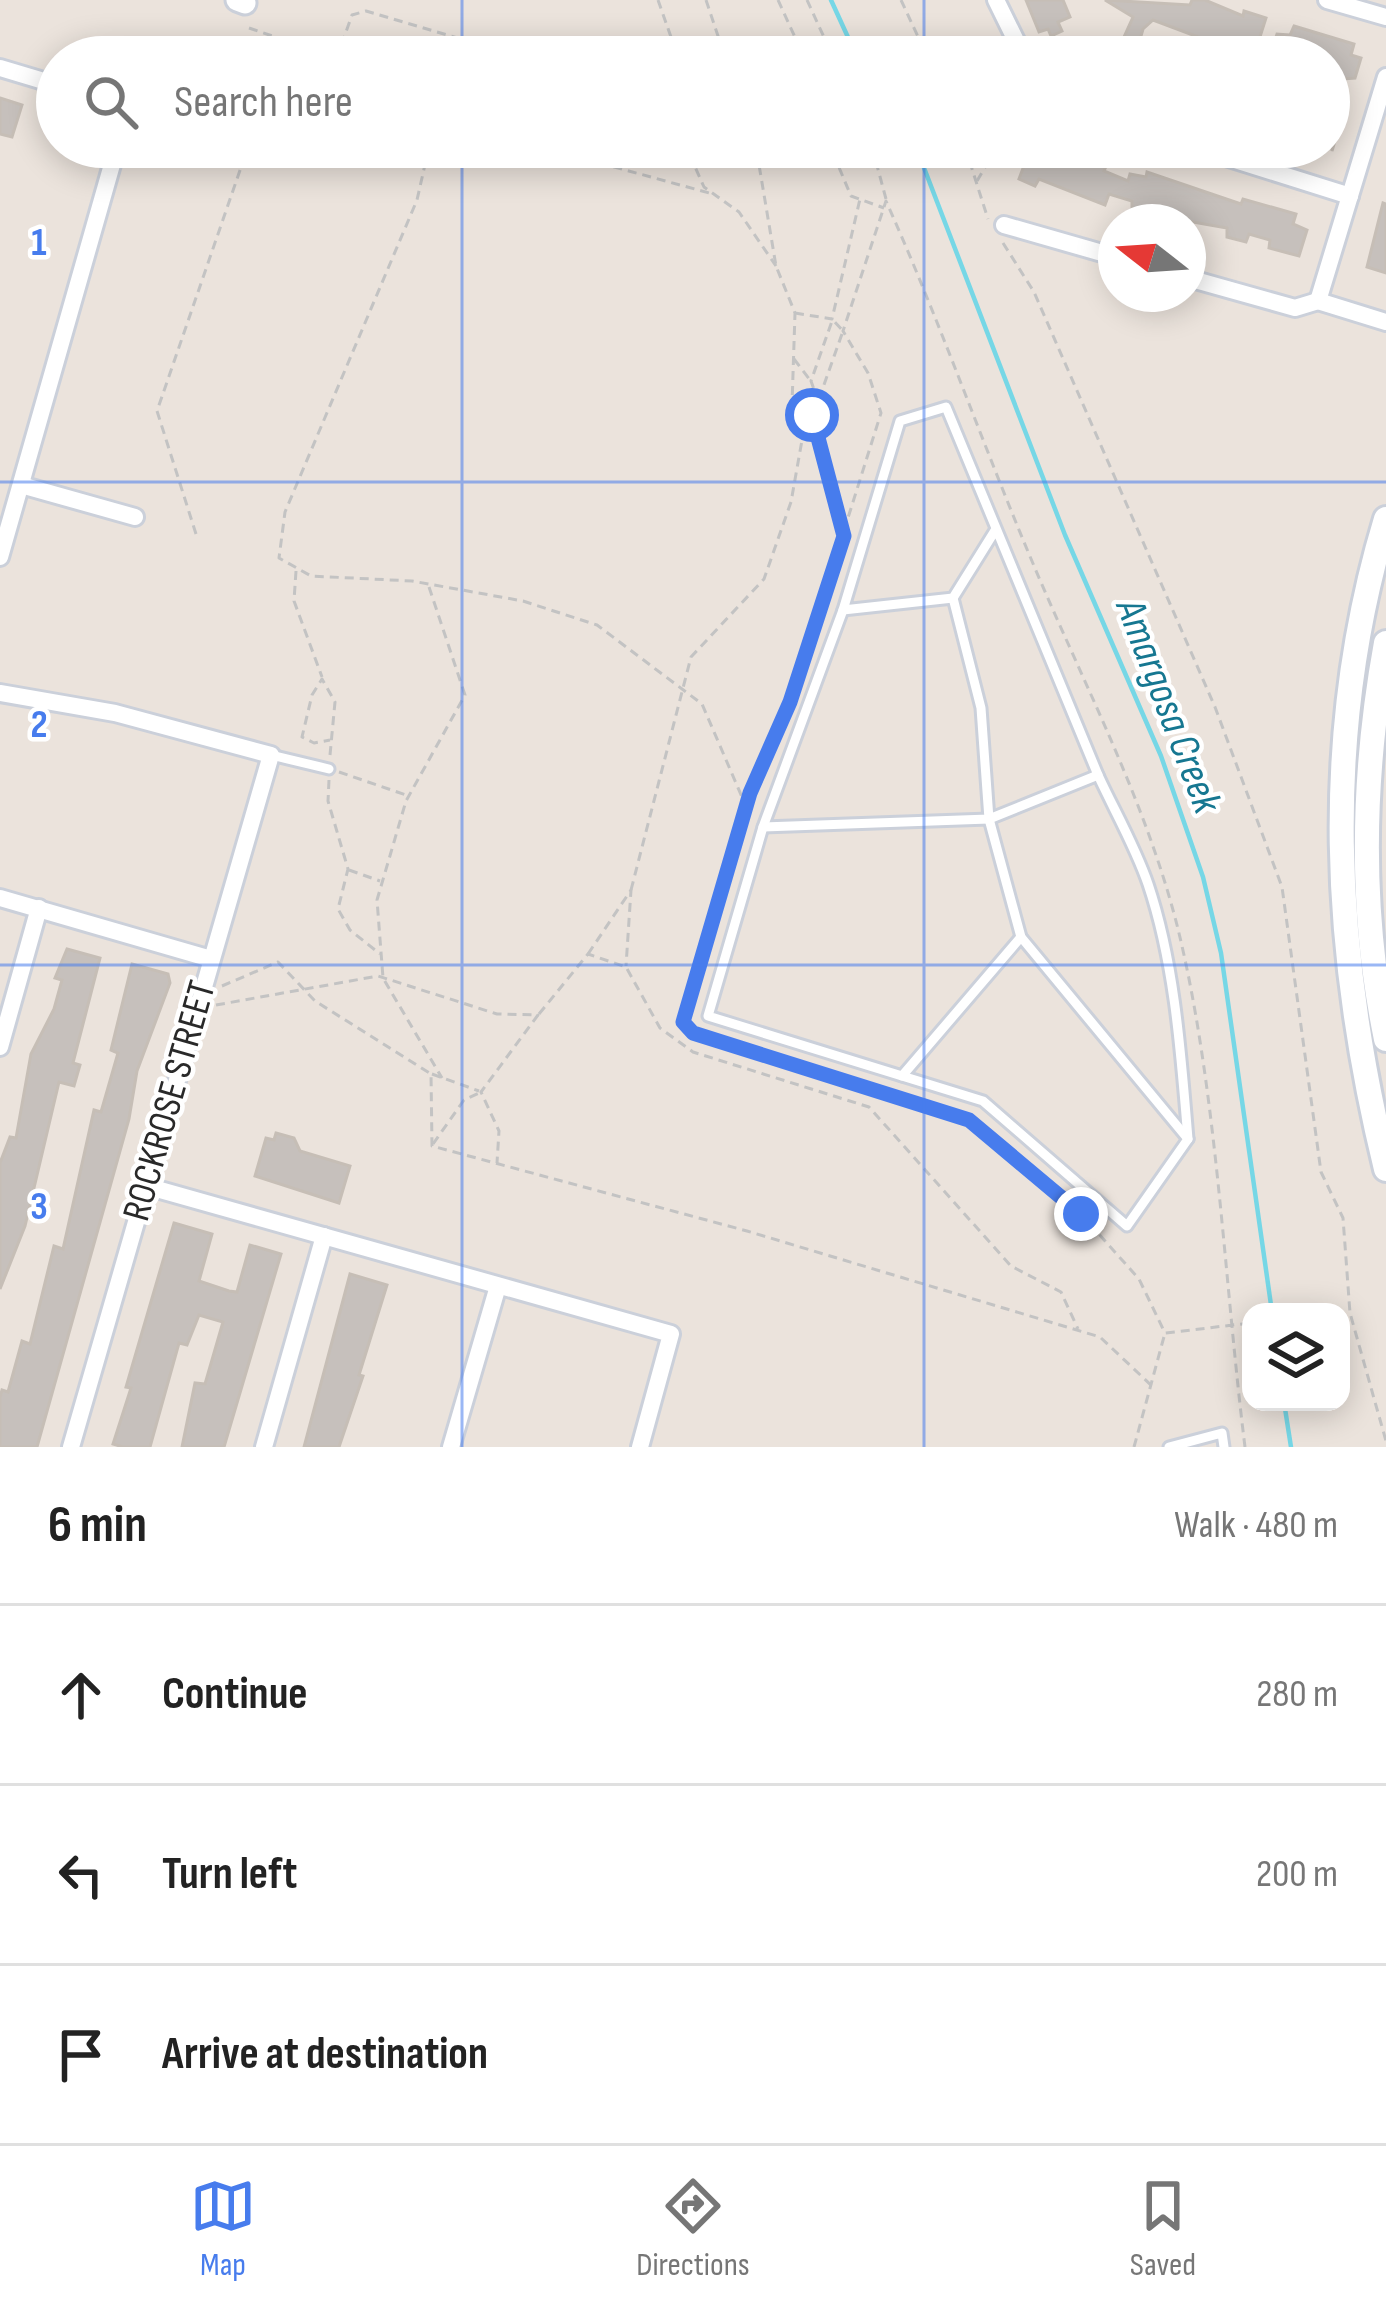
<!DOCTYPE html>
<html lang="en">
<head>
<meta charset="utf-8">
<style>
  :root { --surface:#fff; --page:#f2f2f2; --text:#222; --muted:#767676; --line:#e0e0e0; --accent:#477ced }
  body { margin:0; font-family:"Sofia Sans Condensed",sans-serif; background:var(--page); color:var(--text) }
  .controls { position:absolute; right:36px; bottom:36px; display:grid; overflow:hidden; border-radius:24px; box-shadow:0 6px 30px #0003 }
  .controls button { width:108px; height:108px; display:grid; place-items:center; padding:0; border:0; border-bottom:3px solid var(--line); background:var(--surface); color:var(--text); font:60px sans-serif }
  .compass { position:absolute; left:1098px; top:204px; width:108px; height:108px; border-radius:50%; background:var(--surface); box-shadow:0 6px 30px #0003; rotate:287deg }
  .stop { position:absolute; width:36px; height:36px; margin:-27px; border:9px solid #477ced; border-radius:50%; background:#fff }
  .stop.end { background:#477ced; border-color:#fff; box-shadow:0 3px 12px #0008 }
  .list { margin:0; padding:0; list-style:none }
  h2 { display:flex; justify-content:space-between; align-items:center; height:156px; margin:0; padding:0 48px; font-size:51px }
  h2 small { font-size:39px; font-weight:400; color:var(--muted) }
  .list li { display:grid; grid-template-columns:78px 1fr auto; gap:36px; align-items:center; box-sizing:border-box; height:180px; padding:0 48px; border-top:3px solid var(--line) }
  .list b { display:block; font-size:45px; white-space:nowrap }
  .list em { font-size:39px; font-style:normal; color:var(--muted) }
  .icon { flex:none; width:66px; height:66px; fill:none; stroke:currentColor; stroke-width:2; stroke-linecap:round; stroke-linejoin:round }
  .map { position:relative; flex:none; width:1386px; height:1447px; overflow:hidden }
  .search { position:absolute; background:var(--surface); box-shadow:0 6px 30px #0003; left:36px; right:36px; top:36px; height:132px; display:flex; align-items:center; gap:30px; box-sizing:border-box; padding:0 42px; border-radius:66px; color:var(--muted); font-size:45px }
  .sheet { height:696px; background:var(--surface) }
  nav { display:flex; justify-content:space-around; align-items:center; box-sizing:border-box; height:168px; border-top:3px solid var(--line); background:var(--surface); font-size:33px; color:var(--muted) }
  nav a { display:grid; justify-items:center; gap:6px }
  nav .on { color:var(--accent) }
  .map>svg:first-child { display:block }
</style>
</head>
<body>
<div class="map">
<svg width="1386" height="1447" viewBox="0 0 1386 1447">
  <rect width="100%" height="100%" fill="#ebe3dc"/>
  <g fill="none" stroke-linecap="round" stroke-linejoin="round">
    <g stroke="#76d7e6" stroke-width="4.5">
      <polyline points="831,0 857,57"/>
      <polyline points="916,147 1065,535 1161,756 1203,877 1221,953 1272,1312"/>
      <polyline points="1284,1402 1291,1447"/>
    </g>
  </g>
  <g fill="#c6c0bc" stroke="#c6beb6" stroke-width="3">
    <polygon points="1026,0 1063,0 1070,17 1058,22 1062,31 1051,36 1048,29 1039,32"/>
    <polygon points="1105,0 1190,5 1192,0 1205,0 1243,16 1244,11 1266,18 1259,40 1252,38 1246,55 1153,20 1143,29 1135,57 1115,57 1133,17"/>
    <polygon points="1294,26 1354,44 1351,55 1361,58 1355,78 1342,79 1333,110 1343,114 1332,151 1329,57 1271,52 1277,34 1290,35"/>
    <polygon points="0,98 22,105 12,137 0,134"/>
    <polygon points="1031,147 1073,147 1108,162 1104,171 1128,181 1130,174 1146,177 1147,172 1241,204 1243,199 1296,214 1293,224 1307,230 1299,256 1269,248 1270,240 1249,234 1246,242 1227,237 1227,228 1176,219 1177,213 1132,209 1132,201 1109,194 1105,205 1039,179 1035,186 1019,179"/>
    <polygon points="1383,203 1386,204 1386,273 1367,267"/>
    <polygon points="67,949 100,958 73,1063 80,1065 74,1086 59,1082 25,1226 0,1289 0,1163 10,1137 16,1138 31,1054 54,1009 62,980 55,978"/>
    <polygon points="132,964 168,974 170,983 137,1071 129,1119 37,1447 0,1447 0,1397 2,1390 8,1392 22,1341 30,1344 54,1246 63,1249 94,1110 101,1112 118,1053 111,1050"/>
    <polygon points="276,1133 294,1138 300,1151 350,1166 339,1203 255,1176 266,1138 274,1140"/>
    <polygon points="174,1223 212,1234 199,1281 229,1291 237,1292 250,1245 281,1254 224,1447 182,1447 195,1383 205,1384 223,1322 199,1315 187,1345 179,1343 150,1447 123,1447 113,1444 131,1388 126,1387"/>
    <polygon points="350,1274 387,1285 359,1375 363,1376 339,1447 304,1447"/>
  </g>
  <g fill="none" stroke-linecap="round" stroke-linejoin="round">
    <defs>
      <g id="service">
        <polyline points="843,610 763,827 708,1016 983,1101 1127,1226 1188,1139 1021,937 989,819 981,708 953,598"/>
        <polyline points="271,755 329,769"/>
        <path d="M1098,775C1114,810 1135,846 1148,884C1175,964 1181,1055 1188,1139"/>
        <polyline points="763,827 989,819 1098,775 946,407 900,421 843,610 953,598 996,529"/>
        <polyline points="902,1076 1021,937"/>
        <polyline points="1169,1447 1222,1433 1224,1447"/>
      </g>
      <g id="minor">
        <polyline points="996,0 1024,57"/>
        <polyline points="1327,0 1386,17"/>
        <polyline points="0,68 57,85"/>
        <polyline points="1194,147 1350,196"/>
        <polyline points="1004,225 1116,257"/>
        <polyline points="1188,278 1295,308 1318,301"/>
        <polyline points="1318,301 1386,77"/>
        <polyline points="1318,301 1386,322"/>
        <polyline points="21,485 135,517"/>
        <polyline points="0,557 117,147"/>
        <polyline points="0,693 115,713 271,755 71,1447"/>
        <polyline points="0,898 211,959"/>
        <polyline points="0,1047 39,908"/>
        <polyline points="146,1186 671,1334 640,1447"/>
        <polyline points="264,1447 324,1236"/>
        <polyline points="451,1447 498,1286"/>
      </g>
      <polyline id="tertiary" points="237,0 245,3"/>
      <g id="secondary">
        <path d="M1386,519C1321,734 1333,952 1386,1169"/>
        <path d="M1386,643C1362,775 1359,908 1386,1039"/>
      </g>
    </defs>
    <use href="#service" stroke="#cbd0da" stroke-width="15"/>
    <use href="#minor" stroke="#cbd0da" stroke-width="22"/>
    <use href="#tertiary" stroke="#cbd0da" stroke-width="27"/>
    <use href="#secondary" stroke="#cbd0da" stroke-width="30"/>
    <g stroke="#c3c3c3" stroke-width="3" stroke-dasharray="9 6" stroke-linecap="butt">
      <polyline points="658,0 678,57"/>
      <polyline points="706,0 725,57"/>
      <polyline points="778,0 804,57"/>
      <polyline points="807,0 833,57"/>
      <polyline points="901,0 926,54 920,57"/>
      <polyline points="249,28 334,57"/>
      <polyline points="279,57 284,42"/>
      <polyline points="351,57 342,43 352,15 366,11 522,57"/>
      <polyline points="841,57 859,41 882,57"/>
      <polyline points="994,57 999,47"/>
      <polyline points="429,147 417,200 285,512 279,558 311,576 412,581 523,601 597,625 702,704 745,804"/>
      <polyline points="541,147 713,194"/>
      <polyline points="678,147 688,151 704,187 739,212 776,266"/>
      <polyline points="800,147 838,165 851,196 884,208"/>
      <polyline points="872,147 886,199"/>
      <polyline points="965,147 988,219"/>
      <polyline points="977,181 997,147"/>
      <polyline points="1003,243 1034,292 1215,707 1282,887 1321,1172 1343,1218 1350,1313 1386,1441"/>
      <polyline points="795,313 832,319 860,199"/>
      <polyline points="794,359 810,380"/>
      <polyline points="819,399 843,331 833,320"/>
      <polyline points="811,415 843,535"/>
      <polyline points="804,429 818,401 811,381 832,321"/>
      <polyline points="196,534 157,411 248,147"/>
      <polyline points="296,571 294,601 322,677"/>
      <polyline points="429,587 465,695 406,801 377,900 383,978 442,1078"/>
      <polyline points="330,755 335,702 322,679 312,695 302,737 314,743 330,740"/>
      <polyline points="339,772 409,796"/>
      <polyline points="329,780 328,801 348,869 338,909 350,930 380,954"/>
      <polyline points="349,870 380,881"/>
      <polyline points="631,890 691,657 764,579 791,502 804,429 792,405 795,313 776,266 756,147"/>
      <polyline points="588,954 631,890 626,966"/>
      <polyline points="222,986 278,962 315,1001 431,1074 432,1146 747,1231 1100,1337 1152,1386"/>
      <polyline points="216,1005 378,976 497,1014 538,1015 481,1092 499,1131 497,1163"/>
      <polyline points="539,1014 588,954 626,967 660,1028 693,1052 869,1107 1011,1266 1061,1292 1078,1329"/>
      <polyline points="432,1074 479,1091"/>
      <polyline points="433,1144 464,1100 481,1092"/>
      <polyline points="1134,1447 1165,1333"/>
      <path d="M1245,1447C1224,1280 1217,1086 1177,925C1144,796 1080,677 1029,554C980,437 938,317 886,201L843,331L868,373L881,413L790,702L750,793L683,1023L693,1033L768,1058L969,1120L1081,1214L1139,1279L1165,1333C1194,1330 1222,1326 1251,1323"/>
    </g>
    <use href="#service" stroke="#fff" stroke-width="9"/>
    <use href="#minor" stroke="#fff" stroke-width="16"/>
    <use href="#tertiary" stroke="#fff" stroke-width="21"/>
    <use href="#secondary" stroke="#fff" stroke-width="24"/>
  </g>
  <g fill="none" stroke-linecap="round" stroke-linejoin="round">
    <polyline stroke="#477ced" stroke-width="15" points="812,415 844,536 790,702 750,793 683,1022 693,1033 969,1120 1081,1214"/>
  </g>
  <path fill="none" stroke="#477ced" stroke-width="3" stroke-opacity="0.55" d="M462,0V57M924,0V57M462,147V1447M924,147V1447M0,482H1386M0,965H1386"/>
  <g text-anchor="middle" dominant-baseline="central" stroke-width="9" stroke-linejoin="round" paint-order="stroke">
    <g font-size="39" fill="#292929" stroke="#fff">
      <text transform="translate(170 1101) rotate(-74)">ROCKROSE STREET</text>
    </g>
    <g font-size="42" font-style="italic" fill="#167791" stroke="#fff">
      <text transform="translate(1168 706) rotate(69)">Amargosa Creek</text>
    </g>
  </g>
  <g font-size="39" text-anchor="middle" font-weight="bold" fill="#477ced" stroke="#fff" stroke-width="9" stroke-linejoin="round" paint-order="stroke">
    <text x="39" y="255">1</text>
    <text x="39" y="737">2</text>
    <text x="39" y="1219">3</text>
  </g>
</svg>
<div class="controls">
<button><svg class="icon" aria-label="layers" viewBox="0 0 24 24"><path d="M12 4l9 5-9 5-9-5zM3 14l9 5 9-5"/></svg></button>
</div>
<svg class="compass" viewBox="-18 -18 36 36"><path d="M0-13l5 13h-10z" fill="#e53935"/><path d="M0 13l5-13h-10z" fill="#767676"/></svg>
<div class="stop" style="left:812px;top:415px"></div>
<div class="stop end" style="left:1081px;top:1214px"></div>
<div class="search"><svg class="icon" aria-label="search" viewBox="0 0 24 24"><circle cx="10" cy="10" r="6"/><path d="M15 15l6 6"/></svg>Search here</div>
</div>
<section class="sheet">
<h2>6 min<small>Walk · 480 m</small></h2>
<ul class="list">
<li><svg class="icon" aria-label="ahead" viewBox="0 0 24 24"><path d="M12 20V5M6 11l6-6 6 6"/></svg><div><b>Continue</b></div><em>280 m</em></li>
<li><svg class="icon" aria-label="left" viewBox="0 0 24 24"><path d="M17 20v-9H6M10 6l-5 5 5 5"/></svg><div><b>Turn left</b></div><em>200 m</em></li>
<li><svg class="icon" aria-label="arrive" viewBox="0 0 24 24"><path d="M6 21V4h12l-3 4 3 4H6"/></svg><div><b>Arrive at destination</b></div></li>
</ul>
</section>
<nav>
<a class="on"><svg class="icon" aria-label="map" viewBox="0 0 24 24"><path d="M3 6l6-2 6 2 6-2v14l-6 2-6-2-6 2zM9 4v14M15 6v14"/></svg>Map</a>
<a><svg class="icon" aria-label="directions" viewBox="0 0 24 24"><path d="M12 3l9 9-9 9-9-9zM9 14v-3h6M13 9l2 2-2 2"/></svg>Directions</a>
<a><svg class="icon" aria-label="saved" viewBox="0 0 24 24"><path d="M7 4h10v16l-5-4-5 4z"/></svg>Saved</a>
</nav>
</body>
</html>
